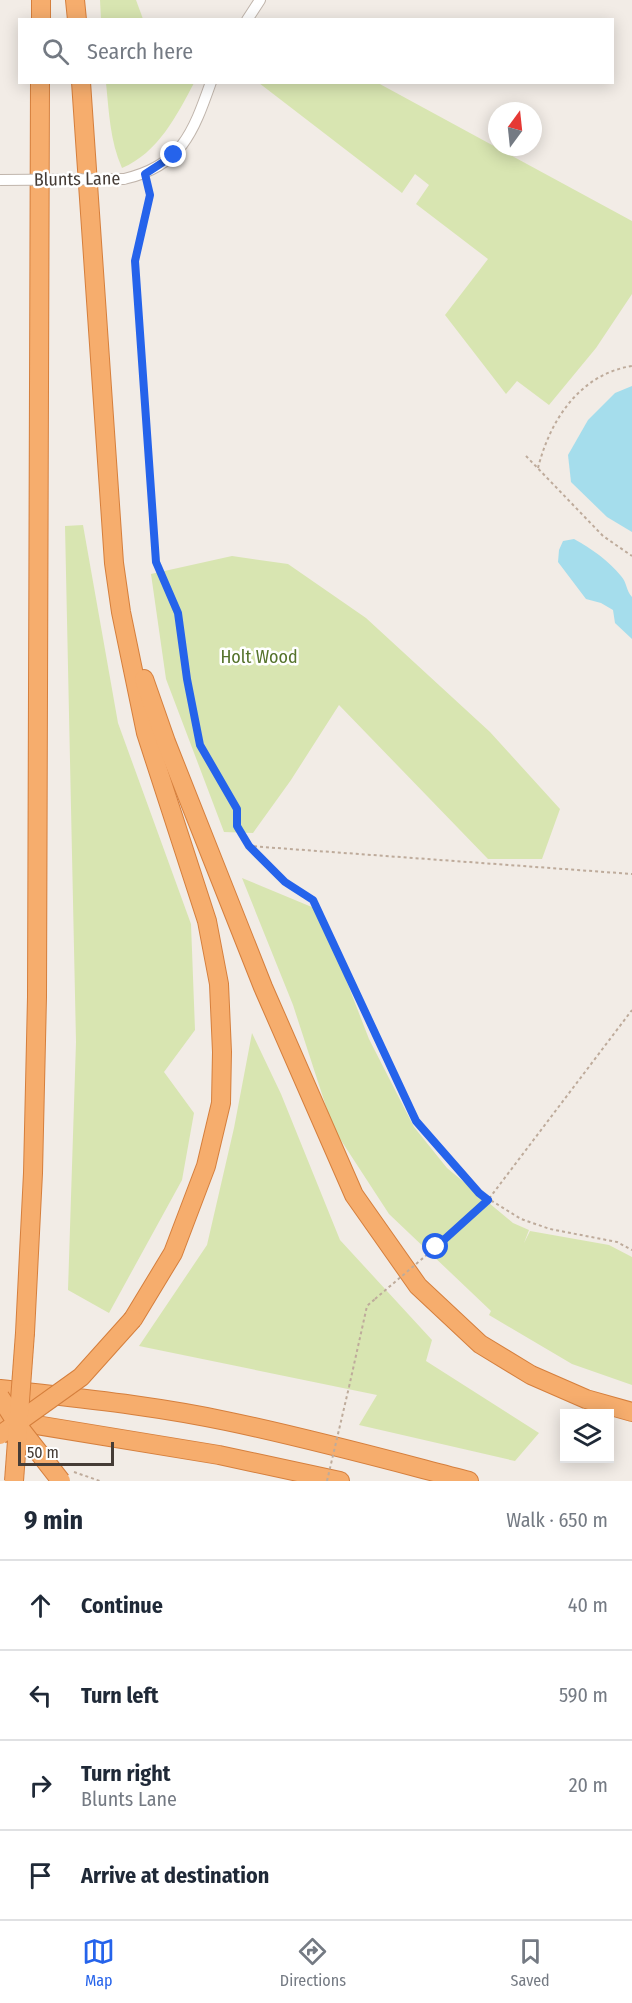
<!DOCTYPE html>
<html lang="en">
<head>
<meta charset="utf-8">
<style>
  :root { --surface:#fff; --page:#f2f2f3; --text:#1f2937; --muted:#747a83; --line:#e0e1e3; --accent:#2563eb }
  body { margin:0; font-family:"Fira Sans Condensed",sans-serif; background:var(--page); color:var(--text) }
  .controls { position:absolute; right:18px; bottom:18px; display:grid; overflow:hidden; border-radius:0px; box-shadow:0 3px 15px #0003 }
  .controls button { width:54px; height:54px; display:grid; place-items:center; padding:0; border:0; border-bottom:2px solid var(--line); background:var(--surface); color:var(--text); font:30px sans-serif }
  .compass { position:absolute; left:488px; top:102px; width:54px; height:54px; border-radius:50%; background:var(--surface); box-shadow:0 3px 15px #0003; rotate:15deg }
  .scale { position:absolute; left:18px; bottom:15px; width:96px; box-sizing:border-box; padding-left:6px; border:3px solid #453c36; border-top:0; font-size:16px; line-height:21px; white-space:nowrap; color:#453c36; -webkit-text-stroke:4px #fff; paint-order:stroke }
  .stop { position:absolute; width:18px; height:18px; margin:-14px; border:4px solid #2563eb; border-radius:50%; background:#fff }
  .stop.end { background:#2563eb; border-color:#fff; box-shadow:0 2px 6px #0008 }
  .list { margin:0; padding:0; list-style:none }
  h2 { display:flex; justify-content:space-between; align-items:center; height:78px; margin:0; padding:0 24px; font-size:26px }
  h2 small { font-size:20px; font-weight:400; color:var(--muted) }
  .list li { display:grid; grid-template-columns:39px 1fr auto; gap:18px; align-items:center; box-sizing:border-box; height:90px; padding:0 24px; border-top:2px solid var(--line) }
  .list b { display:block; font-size:22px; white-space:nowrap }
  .list p { margin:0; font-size:20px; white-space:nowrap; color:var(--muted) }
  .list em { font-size:20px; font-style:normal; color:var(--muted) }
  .icon { flex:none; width:33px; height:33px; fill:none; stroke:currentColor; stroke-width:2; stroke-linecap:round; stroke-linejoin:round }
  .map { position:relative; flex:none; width:632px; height:1481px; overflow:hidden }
  .search { position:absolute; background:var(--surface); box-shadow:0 3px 15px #0003; left:18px; right:18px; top:18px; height:66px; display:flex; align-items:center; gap:15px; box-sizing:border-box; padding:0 21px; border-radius:0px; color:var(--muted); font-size:22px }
  .sheet { height:438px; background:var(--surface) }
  nav { display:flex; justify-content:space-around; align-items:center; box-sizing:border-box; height:84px; border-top:2px solid var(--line); background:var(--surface); font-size:16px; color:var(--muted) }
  nav a { display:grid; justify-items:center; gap:3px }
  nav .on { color:var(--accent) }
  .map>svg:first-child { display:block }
</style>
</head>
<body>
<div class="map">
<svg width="632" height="1481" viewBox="0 0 632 1481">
  <rect width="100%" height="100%" fill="#f2ece6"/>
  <g fill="#d8e5b1">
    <polygon points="100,0 136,0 143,19 101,19"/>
    <path d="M106,83V82L194,83C177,115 158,153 122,168C110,141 109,112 106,83Z"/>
    <polygon points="259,83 378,83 632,221 632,294 596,348 549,405 517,381 506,394 445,315 488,259 416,204 429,185 415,174 402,193"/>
    <polygon points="83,525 118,723 191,924 195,1030 164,1072 194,1113 182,1180 109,1313 68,1290 76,1042 65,526"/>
    <polygon points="232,556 288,564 366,618 490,732 560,809 542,859 488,859 339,705 291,780 253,833 224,832 166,679 151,574"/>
    <polygon points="242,878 319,910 369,1039 414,1127 447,1168 513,1223 529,1230 524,1243 530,1231 609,1245 632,1257 632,1385 572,1364 489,1315 491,1311 389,1214 333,1128 293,1005"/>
    <polygon points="252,1033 281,1094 340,1240 432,1340 426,1361 539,1433 515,1461 359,1425 377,1395 139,1346 207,1245 234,1128"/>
  </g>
  <g fill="#a5ddec">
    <polygon points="632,386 632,532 607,517 571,482 568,455 588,420 615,393"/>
    <path d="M574,539C592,549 608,560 621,576C627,582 626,591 632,597V639L615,623L613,610L601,603L586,599L558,562L559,550L563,541Z"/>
  </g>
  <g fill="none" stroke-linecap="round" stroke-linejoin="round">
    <defs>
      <g id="street">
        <polyline points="247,20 260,0"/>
        <path d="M124,179C181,166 193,133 211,82"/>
      </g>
      <g id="highway">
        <polyline points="75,0 77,20"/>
        <polyline points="41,20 41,0"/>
        <polyline points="81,82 114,563 121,612 146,733 207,921 219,984 222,1052 221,1103 206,1166 173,1253 133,1319"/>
        <polyline points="144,679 166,742 263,987 354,1195 418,1286 480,1344 531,1375 586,1399 632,1412"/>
        <polyline points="25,1333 33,1173 37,997 40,82"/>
        <path d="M0,1389C76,1398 151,1405 226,1421C308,1438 388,1460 469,1481"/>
        <polyline points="0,1419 219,1455 340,1481"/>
      </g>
    </defs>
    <use href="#street" stroke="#c0b5ac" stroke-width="12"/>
    <use href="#highway" stroke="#d57f3d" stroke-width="20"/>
    <g stroke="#beab9b" stroke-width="2" stroke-dasharray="3 3" stroke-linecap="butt">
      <polyline points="147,183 150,195 135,261 156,562 178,613 187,679 200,745 237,809 238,826 249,846 632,874"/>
      <polyline points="526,456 603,536 632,556"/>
      <path d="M538,468C550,420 580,374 632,366"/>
      <polyline points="249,846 285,882 313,900 416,1121 479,1193 521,1219 550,1229 617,1242 632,1250"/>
      <polyline points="436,1247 488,1200 632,1010"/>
      <polyline points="349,1387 367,1306 375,1299"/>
      <polyline points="74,1472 100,1481"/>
    </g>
    <use href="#street" stroke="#fff" stroke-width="10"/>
    <use href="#highway" stroke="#f6ad6d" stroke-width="18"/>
    <defs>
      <polyline id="street-bridge" points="0,180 124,179"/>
      <g id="highway-bridge">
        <polyline points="0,1397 22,1431 61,1481"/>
        <polyline points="0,1435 81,1377 133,1319"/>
        <polyline points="14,1481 25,1333"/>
      </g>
    </defs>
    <use href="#street-bridge" stroke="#c0b5ac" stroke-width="12" stroke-linecap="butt"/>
    <use href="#highway-bridge" stroke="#d57f3d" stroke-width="20" stroke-linecap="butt"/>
    <g stroke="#beab9b" stroke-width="2" stroke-dasharray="3 3" stroke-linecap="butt">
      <polyline points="375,1299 436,1247"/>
      <polyline points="327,1481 349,1387"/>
    </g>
    <use href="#street-bridge" stroke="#fff" stroke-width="10"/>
    <use href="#highway-bridge" stroke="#f6ad6d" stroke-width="18"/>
  </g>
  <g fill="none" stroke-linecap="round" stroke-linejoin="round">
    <polyline stroke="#2563eb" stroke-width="8" points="174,155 145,174 150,195 135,261 156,562 178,613 187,679 200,745 237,809 237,826 249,846 285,882 313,900 416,1121 479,1193 488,1200 436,1247"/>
  </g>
  <g text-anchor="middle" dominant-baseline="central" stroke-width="5" stroke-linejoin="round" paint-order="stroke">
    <g font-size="18" fill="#453c36" stroke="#fff">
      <text transform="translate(77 179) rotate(-1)">Blunts Lane</text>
    </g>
    <g font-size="18" fill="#55732c" stroke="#fff">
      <text x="259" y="657">Holt Wood</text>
    </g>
  </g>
</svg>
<div class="controls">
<button><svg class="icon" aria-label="layers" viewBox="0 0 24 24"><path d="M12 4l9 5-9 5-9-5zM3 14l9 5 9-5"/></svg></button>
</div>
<svg class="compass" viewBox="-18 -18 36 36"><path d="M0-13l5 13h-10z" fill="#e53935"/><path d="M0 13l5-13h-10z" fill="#747a83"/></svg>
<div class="scale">50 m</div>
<div class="stop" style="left:436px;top:1247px"></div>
<div class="stop end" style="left:174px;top:155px"></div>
<div class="search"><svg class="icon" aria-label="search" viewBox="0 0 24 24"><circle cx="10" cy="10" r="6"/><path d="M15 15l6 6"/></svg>Search here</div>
</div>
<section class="sheet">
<h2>9 min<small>Walk · 650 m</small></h2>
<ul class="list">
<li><svg class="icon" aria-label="ahead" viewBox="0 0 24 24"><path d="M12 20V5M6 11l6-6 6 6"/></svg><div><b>Continue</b></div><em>40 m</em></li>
<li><svg class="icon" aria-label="left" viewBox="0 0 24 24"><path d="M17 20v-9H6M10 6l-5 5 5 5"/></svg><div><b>Turn left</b></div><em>590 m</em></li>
<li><svg class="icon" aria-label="right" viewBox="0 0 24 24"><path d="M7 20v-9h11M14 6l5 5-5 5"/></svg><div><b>Turn right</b><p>Blunts Lane</p></div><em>20 m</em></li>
<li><svg class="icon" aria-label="arrive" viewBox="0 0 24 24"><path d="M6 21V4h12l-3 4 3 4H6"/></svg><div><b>Arrive at destination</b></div></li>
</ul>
</section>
<nav>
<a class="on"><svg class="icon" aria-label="map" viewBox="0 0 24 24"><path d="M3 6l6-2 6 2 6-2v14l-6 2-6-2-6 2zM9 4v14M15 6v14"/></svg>Map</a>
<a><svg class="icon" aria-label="directions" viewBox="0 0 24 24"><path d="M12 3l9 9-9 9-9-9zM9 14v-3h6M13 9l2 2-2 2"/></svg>Directions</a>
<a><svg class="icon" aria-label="saved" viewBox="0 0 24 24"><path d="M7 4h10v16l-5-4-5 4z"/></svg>Saved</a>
</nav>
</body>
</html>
